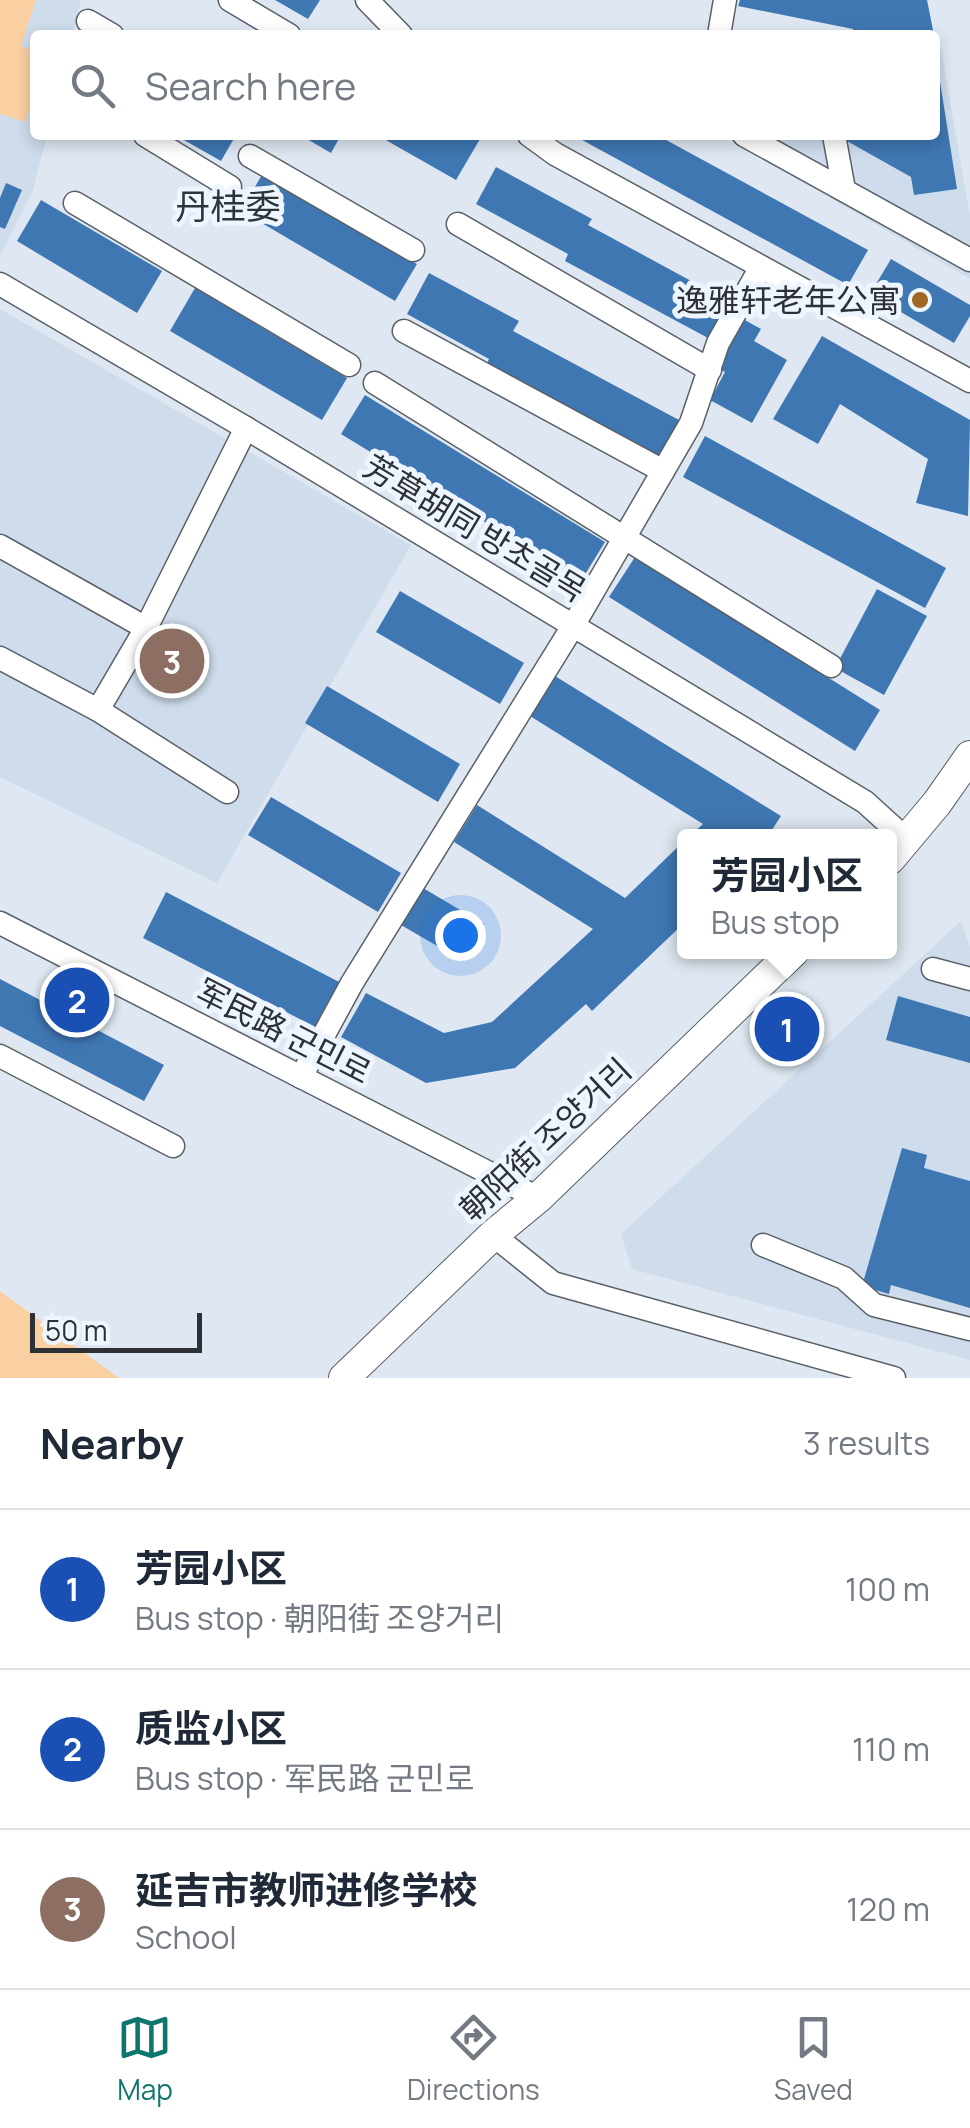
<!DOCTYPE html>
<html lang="en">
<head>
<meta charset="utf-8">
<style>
  :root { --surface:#fff; --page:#f6f6f7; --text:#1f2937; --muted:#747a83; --line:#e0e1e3; --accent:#0f766e }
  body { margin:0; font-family:Manrope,"Noto Sans SC","Noto Sans KR",sans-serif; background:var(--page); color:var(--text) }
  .scale { position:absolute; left:30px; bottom:25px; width:172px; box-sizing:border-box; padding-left:10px; border:5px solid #2d3034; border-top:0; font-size:28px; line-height:35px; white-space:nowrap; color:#2d3034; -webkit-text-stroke:8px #edf5ff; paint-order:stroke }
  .you { position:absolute; left:460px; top:935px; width:35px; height:35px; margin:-25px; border:8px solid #fff; border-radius:50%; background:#1a73e8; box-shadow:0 0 0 15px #1a73e833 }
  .badge { display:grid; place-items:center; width:65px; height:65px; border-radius:50%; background:var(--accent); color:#fff; font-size:32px; font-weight:700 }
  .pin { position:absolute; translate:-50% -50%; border:5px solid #fff; box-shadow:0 2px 10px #0006 }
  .popup { position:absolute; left:677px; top:829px; width:220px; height:130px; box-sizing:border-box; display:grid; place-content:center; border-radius:10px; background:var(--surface); filter:drop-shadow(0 2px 8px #0005); font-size:32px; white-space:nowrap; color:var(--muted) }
  .popup b { font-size:38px; color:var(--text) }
  .popup::after { content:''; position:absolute; left:50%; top:100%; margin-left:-20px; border:20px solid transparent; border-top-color:var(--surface) }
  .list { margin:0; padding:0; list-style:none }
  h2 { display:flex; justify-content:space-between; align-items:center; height:130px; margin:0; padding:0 40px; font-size:42px }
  h2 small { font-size:32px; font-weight:400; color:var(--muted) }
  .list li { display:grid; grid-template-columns:65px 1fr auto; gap:30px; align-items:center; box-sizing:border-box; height:160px; padding:0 40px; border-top:2px solid var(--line) }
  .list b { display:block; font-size:38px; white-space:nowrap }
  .list p { margin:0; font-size:32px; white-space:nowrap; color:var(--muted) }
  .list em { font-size:32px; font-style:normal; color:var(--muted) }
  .icon { flex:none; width:55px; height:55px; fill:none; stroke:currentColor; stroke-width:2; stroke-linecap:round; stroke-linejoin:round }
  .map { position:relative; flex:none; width:970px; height:1378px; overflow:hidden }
  .search { position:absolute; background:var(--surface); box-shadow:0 5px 15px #0003; left:30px; right:30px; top:30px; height:110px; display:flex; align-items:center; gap:25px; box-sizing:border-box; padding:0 35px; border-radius:10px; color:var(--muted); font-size:38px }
  .sheet { height:610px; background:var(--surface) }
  nav { display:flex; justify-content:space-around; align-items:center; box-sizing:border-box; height:140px; border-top:2px solid var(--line); background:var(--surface); font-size:28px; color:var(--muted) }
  nav a { display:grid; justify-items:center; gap:5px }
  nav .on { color:var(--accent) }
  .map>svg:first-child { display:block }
</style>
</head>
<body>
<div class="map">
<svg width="970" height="1378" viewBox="0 0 970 1378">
  <rect width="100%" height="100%" fill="#dfe8f2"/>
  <g fill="#cedceb">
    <polygon points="0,0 81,0 72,35 35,35 35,135 47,135 33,190 0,256"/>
    <polygon points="941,49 970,217 970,279 830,198 830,170 767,135 935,135 935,50"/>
    <polygon points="0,309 411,545 217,883 0,777"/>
    <polygon points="961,921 970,947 970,1360 632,1269 621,1234"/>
  </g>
  <g fill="#facfa1">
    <polygon points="0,0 36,0 21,46 35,52 35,92 25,122 0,114"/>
    <polygon points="0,1291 119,1378 0,1378"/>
  </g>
  <g fill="#3f77b3">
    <polygon points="275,0 320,0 308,19"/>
    <polygon points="740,0 927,0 934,35 852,35 853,29 738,6"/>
    <polygon points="935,50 957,189 914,195 911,177 847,141 846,135 935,135"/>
    <polygon points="175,135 236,135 221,161"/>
    <polygon points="300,135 341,135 331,153"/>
    <polygon points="377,135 473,135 480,139 456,180"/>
    <polygon points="573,135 657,135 868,250 848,285"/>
    <polygon points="496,167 592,219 588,225 728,301 708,338 565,261 568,254 476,204"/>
    <polygon points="263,173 417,264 395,301 241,211"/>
    <polygon points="6,183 22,190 5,229 0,227 0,198"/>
    <polygon points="41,200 162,271 137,313 17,241"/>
    <polygon points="891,259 970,305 970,316 954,343 870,294"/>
    <polygon points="429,273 519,321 513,331 679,420 658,459 486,365 489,359 407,314"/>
    <polygon points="195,288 347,378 322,420 170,331"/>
    <polygon points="743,319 761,329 754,341 787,360 752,423 710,400 725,372 716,368"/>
    <polygon points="822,336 970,420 968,516 916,503 928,459 840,404 818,444 773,419"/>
    <polygon points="365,395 605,542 581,581 341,434"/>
    <polygon points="705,436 946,568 925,608 683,477"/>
    <polygon points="635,557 880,710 855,751 609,597"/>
    <polygon points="877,589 927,616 884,695 835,668"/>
    <polygon points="400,591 524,663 500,704 376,632"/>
    <polygon points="555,676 781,816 768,836 690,836 703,824 530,716"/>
    <polygon points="327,686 460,764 438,802 305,723"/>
    <polygon points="271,797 401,873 378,912 248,835"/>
    <polygon points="477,805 625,898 684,841 684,923 592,1011 586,1004 515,1068 426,1083 341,1037 366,993 444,1033 492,1022 593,929 454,842"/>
    <polygon points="423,888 484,924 463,961 401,925"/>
    <polygon points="166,892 345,985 321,1030 143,938"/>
    <polygon points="0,979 164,1065 144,1101 0,1026"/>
    <polygon points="898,996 970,1017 970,1063 886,1040"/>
    <polygon points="902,1148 927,1155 924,1168 970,1181 970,1308 891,1285 889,1294 862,1286"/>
  </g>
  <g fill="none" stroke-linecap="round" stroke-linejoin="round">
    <defs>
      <g id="minor">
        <polyline points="230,0 289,35"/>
        <polyline points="367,0 401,35"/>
        <polyline points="88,21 112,35"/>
        <polyline points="719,35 725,0"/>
        <polyline points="145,135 230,187"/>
        <polyline points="529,135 555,154 970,381"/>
        <polyline points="744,135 970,260"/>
        <polyline points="834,135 844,190"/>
        <polyline points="250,156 413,250"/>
        <polyline points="75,203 349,365"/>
        <polyline points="458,224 710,370"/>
        <polyline points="0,284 246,428 865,802 908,841"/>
        <polyline points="404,331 663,471"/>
        <polyline points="375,383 831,666"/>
        <polyline points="0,546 146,628"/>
        <polyline points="0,658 98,710 227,792"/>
        <polyline points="98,710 146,628 246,428"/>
        <polyline points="0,923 538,1198"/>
        <polyline points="933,969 970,979"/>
        <polyline points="0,1056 173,1146"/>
        <polyline points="301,1077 352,983 573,626 691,423 718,343 761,267"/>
        <polyline points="493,1235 553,1283 894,1378"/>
        <polyline points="763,1245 844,1278 874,1305 970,1329"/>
      </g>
      <g id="major">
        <polyline points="890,859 937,803 970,756"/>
        <polyline points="344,1378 493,1235 538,1198 793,952"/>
      </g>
    </defs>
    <use href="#minor" stroke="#596068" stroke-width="25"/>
    <use href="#major" stroke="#596068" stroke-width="32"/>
    <use href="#minor" stroke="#fff" stroke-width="22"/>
    <use href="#major" stroke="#fff" stroke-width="30"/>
  </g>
  <circle fill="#9f6823" stroke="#edf5ff" stroke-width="4" cx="920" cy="300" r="10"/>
  <g text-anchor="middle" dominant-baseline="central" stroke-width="10" stroke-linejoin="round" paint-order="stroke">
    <g font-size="32" fill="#2d3034" stroke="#edf5ff" text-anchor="end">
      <text x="900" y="300">逸雅轩老年公寓</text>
    </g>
    <g font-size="32" fill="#2d3034" stroke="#edf5ff">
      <text transform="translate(475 528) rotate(31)">芳草胡同 방초골목</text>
      <text transform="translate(284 1031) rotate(27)">军民路 군민로</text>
      <text transform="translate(545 1139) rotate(-43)">朝阳街 조양거리</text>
    </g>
    <g font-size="35" fill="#2d343b" stroke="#edf5ff">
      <text x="228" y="206">丹桂委</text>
    </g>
  </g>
</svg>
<div class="scale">50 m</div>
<div class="you"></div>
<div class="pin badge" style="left:787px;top:1029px;background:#1a4fb4">1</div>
<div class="popup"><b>芳园小区</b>Bus stop</div>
<div class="pin badge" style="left:77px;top:1000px;background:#1a4fb4">2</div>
<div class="pin badge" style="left:172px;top:661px;background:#8d6e63">3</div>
<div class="search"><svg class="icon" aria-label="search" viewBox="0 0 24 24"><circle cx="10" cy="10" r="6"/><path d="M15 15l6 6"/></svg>Search here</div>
</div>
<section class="sheet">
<h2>Nearby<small>3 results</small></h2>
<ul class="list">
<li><span class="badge" style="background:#1a4fb4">1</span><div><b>芳园小区</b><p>Bus stop · 朝阳街 조양거리</p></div><em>100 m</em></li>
<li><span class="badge" style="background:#1a4fb4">2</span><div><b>质监小区</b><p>Bus stop · 军民路 군민로</p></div><em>110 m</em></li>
<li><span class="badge" style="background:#8d6e63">3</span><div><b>延吉市教师进修学校</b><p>School</p></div><em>120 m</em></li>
</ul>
</section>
<nav>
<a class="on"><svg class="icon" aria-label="map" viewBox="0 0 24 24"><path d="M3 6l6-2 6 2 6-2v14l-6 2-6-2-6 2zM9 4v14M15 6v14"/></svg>Map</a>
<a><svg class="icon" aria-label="directions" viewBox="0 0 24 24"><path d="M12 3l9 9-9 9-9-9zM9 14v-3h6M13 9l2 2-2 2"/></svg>Directions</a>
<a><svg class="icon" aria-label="saved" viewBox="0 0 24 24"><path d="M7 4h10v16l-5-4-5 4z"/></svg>Saved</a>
</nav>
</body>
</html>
